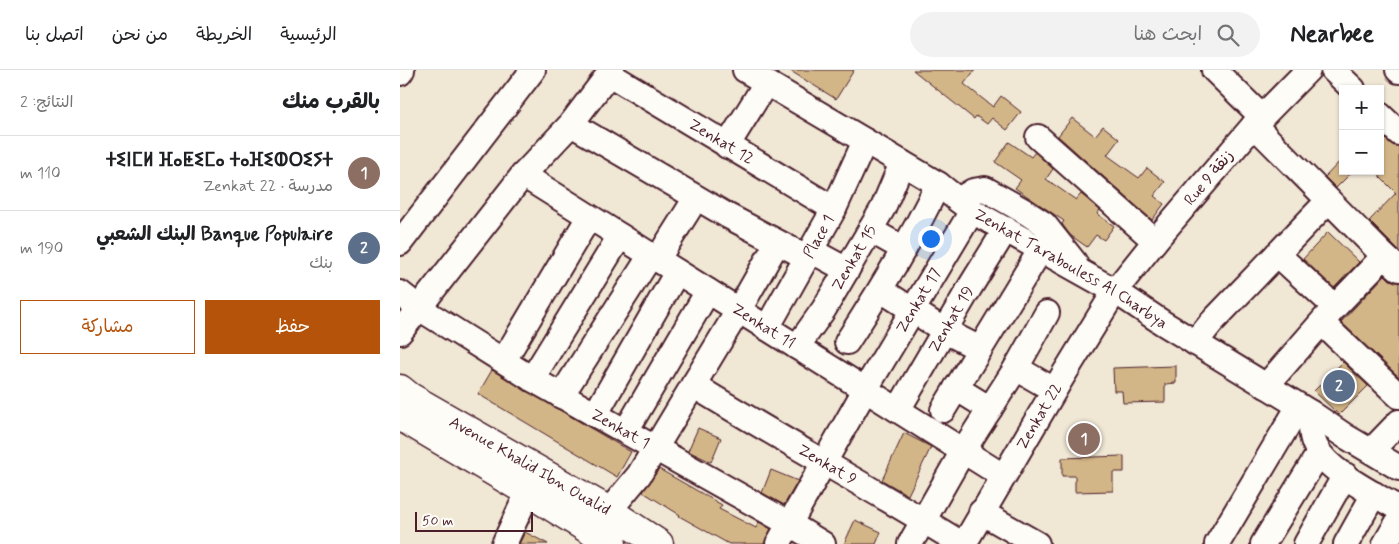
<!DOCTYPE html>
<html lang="ar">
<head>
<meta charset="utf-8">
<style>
  :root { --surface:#fff; --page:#f2f2f2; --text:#202124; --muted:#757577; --line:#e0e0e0; --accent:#b45309 }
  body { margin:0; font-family:Mynerve,"Playpen Sans Arabic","Noto Sans Tifinagh",sans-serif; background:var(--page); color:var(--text); direction:rtl }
  .controls { position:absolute; right:15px; top:15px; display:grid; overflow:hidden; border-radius:0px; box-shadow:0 1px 4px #0004 }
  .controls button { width:45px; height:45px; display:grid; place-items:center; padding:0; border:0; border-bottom:1px solid var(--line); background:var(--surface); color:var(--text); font:25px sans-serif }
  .scale { position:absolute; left:15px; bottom:12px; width:118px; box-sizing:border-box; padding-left:5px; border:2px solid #4a1f2b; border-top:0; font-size:14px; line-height:18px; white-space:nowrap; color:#4a1f2b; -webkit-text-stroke:4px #fdfcf7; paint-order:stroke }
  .you { position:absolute; left:530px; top:168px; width:18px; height:18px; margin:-12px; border:4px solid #fff; border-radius:50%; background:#1a73e8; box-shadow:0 0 0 8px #1a73e833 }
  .badge { display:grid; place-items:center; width:32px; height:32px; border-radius:50%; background:var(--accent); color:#fff; font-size:16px; font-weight:700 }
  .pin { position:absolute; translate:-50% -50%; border:2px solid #fff; box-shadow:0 1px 5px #0006 }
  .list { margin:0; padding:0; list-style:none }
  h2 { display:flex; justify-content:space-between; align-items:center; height:65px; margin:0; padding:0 20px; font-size:21px }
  h2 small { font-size:16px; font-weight:400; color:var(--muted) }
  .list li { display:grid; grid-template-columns:32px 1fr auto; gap:15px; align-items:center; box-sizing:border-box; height:75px; padding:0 20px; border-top:1px solid var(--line) }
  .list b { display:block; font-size:19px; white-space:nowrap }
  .list p { margin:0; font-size:16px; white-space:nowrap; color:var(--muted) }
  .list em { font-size:16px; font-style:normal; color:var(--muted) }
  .actions { display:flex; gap:10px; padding:15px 20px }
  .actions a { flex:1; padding:11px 0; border:1px solid var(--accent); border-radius:0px; text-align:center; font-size:18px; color:var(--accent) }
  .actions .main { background:var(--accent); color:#fff }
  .icon { flex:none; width:28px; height:28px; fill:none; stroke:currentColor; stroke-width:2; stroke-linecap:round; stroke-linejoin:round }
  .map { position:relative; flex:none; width:999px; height:474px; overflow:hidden; direction:ltr }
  header { display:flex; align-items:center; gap:30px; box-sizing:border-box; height:70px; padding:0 25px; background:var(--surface); border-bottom:1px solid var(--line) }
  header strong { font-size:24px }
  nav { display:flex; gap:28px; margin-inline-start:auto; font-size:18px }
  .search { width:350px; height:45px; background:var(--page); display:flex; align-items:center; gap:12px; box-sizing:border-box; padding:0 18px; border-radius:28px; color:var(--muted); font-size:19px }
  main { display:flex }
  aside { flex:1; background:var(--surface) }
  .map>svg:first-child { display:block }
</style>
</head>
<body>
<header>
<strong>Nearbee</strong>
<div class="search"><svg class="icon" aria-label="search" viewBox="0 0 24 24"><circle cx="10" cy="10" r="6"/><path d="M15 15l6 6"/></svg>ابحث هنا</div>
<nav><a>الرئيسية</a><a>الخريطة</a><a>من نحن</a><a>اتصل بنا</a></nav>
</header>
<main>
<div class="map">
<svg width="999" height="474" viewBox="0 0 999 474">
  <rect width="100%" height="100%" fill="#f0e7d5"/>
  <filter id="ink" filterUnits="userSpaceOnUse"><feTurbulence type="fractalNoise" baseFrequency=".02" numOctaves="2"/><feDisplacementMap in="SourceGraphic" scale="10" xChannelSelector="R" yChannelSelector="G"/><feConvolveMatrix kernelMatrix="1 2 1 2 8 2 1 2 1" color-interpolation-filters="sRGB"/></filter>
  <g filter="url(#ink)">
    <g fill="#d3b687" stroke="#4a1f2b">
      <polygon points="389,0 454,0 436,29"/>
      <polygon points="513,0 575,0 564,14 593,37 601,26 621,42 607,60 592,48 587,54 576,46 574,49"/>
      <polygon points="672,48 695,66 703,56 719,69 707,85 739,108 747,98 765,112 754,126 764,134 752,150 658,66"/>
      <polygon points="980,64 990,73 999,76 999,181 969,151 996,123 980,107"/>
      <polygon points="609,72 631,87 635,82 653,99 646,109 676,130 681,124 700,140 697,144 714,156 704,170 696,165 687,177 670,165 662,154 664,151 615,118 621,110 595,92"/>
      <polygon points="943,88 943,101 953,101 936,118 925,107"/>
      <polygon points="928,162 959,192 934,218 903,189"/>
      <polygon points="985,205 990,210 999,212 999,307 941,252"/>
      <polygon points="943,292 968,316 939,345 914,321"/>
      <polygon points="776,296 776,313 765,314 765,332 723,333 722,321 714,321 713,298"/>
      <polygon points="92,300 231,382 217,407 78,324"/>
      <polygon points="298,358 321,368 311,392 288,381"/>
      <polygon points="504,363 531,377 508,425 482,410"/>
      <polygon points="724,386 724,402 713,402 713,421 675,422 675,406 662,406 662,388"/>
      <polygon points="259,399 322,435 319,439 356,458 359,452 371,459 364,474 329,474 279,446 280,445 243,422"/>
      <polygon points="371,400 398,411 384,435 362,423"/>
      <polygon points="455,450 481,462 476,474 444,474"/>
      <polygon points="125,462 148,474 119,474"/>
    </g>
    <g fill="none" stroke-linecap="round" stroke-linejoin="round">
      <defs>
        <g id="minor">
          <path id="s1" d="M345,0L538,114L572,141L715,221L763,253L911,343L945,366L999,398"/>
          <polyline points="814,0 862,47"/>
          <polyline points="933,0 953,19"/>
          <polyline points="998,0 999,1"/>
          <polyline points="0,3 2,0"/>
          <path id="s2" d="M209,4L434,139"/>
          <polyline points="980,45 999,63"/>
          <polyline points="171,54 328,146 406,187"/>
          <polyline points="854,55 984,186 999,199"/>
          <polyline points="638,67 755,171"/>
          <polyline points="327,76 366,13"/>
          <path id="s3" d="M123,105L603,406"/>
          <polyline points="558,130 573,121 585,119 624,141 644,154 675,193"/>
          <polyline points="470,160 504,179"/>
          <polyline points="0,173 133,0"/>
          <polyline points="410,180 447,200"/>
          <polyline points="877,184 935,237"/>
          <polyline points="257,190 296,128"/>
          <polyline points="481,220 545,261 580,279"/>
          <path id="s4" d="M0,223L19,238L132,309L390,454L423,474"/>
          <polyline points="922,253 999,326"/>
          <path id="s5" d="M367,258L434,139L465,71"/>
          <polyline points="0,262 123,105 171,54 212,0"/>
          <path d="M447,272C480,221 512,169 538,114"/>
          <polyline points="795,273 811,253 928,131"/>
          <path id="s6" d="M397,277L424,239L483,138L502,93"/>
          <polyline points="104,290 189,147"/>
          <polyline points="616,298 654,320"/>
          <polyline points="132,309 220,166"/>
          <path id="s7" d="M293,315C382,370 473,419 562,474"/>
          <polyline points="866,316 935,237 984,186"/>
          <polyline points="556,318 590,339"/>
          <polyline points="161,326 251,185"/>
          <path id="s8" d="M498,340L570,217L606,159"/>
          <polyline points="543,340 641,179"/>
          <path d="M911,343C911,355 910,366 916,377C928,402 975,424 999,439"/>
          <polyline points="195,345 277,202"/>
          <polyline points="226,361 308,221"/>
          <polyline points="972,380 999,352"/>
          <polyline points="209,441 239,405 344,231 377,173"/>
          <polyline points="581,442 637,474"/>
          <polyline points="104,474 128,422"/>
          <path id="s9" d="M378,474L465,320L572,141"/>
          <polyline points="510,474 563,381 616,298 647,243"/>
          <path id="s10" d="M564,474L661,309L715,221L755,171L854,55L908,0"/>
          <polyline points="817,474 899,336"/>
          <polyline points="863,474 919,383"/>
          <polyline points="906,474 945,405"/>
          <polyline points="946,474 974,424"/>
          <polyline points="985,474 999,450"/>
        </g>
        <g id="major">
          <path id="s11" d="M0,319L10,327L209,441L259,474"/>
          <polyline points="0,346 128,422 212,474"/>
        </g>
      </defs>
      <use href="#minor" stroke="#4a1f2b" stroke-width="28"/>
      <use href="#major" stroke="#4a1f2b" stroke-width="31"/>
      <use href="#minor" stroke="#fdfcf7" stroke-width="24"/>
      <use href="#major" stroke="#fdfcf7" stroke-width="28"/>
    </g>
  </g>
  <g text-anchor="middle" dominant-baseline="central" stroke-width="5" stroke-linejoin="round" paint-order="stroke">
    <g font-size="16" fill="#4a1f2b" stroke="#fdfcf7">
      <text stroke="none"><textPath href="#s2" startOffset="131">Zenkat 12</textPath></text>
      <text transform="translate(809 108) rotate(-50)">Rue 9 زنقة</text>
      <text stroke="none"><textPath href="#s5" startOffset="105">Place 1</textPath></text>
      <text stroke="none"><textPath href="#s6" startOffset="106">Zenkat 15</textPath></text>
      <text stroke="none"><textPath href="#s1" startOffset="382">Zenkat Tarabouless Al Charbya</textPath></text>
      <text stroke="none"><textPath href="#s9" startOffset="281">Zenkat 17</textPath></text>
      <text stroke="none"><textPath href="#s8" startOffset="105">Zenkat 19</textPath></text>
      <text stroke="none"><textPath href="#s3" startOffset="284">Zenkat 11</textPath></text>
      <text stroke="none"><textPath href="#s10" startOffset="148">Zenkat 22</textPath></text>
      <text stroke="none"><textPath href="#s4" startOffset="259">Zenkat 1</textPath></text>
      <text stroke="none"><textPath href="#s7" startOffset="156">Zenkat 9</textPath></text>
      <text stroke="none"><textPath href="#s11" startOffset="151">Avenue Khalid Ibn Oualid</textPath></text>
    </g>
  </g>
</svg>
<div class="controls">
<button>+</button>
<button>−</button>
</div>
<div class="scale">50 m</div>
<div class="you"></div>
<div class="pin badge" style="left:684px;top:369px;background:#8d6e63">1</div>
<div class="pin badge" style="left:939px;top:316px;background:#5c6f8a">2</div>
</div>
<aside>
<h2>بالقرب منك<small>النتائج: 2</small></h2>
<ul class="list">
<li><span class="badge" style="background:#8d6e63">1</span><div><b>ⵜⵉⵏⵎⵍ ⴼⴰⵟⵉⵎⴰ ⵜⴰⴼⵉⵀⵔⵉⵢⵜ</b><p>مدرسة · Zenkat 22</p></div><em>110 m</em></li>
<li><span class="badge" style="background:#5c6f8a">2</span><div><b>Banque Populaire البنك الشعبي</b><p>بنك</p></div><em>190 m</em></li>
</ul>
<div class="actions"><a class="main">حفظ</a><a>مشاركة</a></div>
</aside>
</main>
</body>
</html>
